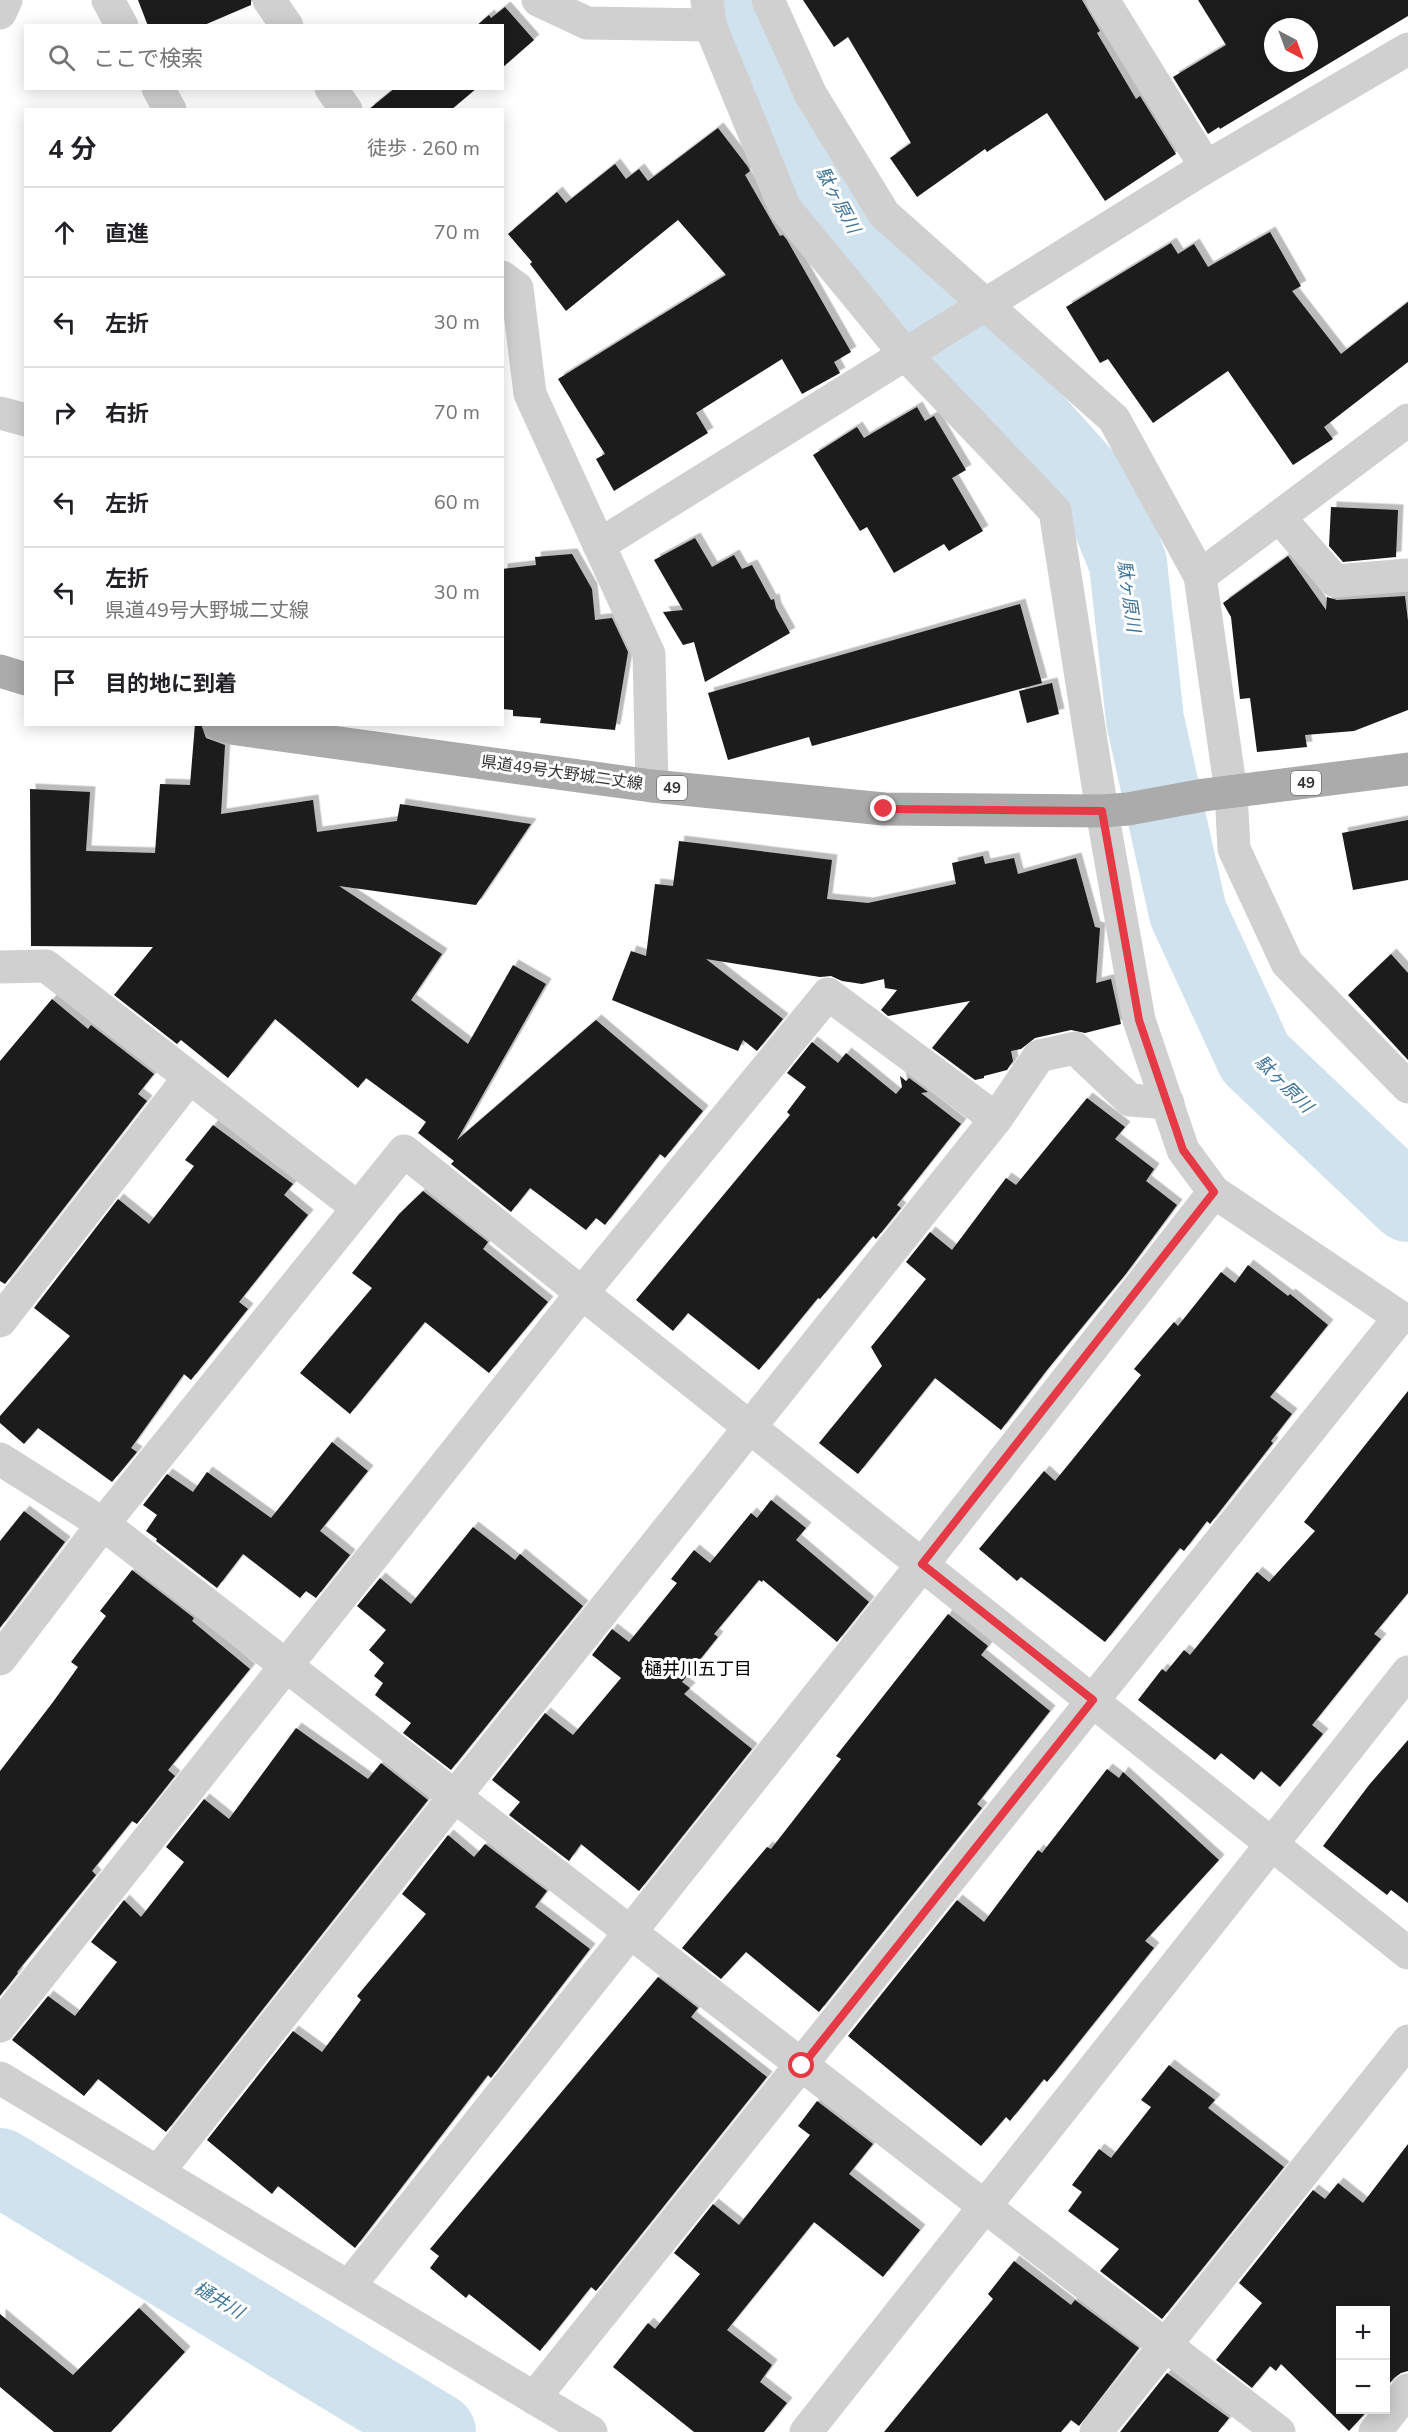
<!DOCTYPE html>
<html lang="ja">
<head>
<meta charset="utf-8">
<style>
  :root { --surface:#fff; --page:#f6f6f6; --text:#202124; --muted:#757577; --line:#e0e0e0 }
  body { margin:0; font-family:"Nunito Sans","Noto Sans JP",sans-serif; background:var(--page); color:var(--text) }
  .controls { position:absolute; right:18px; bottom:18px; display:grid; overflow:hidden; border-radius:0px; box-shadow:0 3px 15px #0003 }
  .controls button { width:54px; height:54px; display:grid; place-items:center; padding:0; border:0; border-bottom:2px solid var(--line); background:var(--surface); color:var(--text); font:30px sans-serif }
  .compass { position:absolute; left:1264px; top:18px; width:54px; height:54px; border-radius:50%; background:var(--surface); box-shadow:0 3px 15px #0003; rotate:139deg }
  .stop { position:absolute; width:18px; height:18px; margin:-14px; border:4px solid #e63946; border-radius:50%; background:#fff }
  .stop.end { background:#e63946; border-color:#fff; box-shadow:0 2px 6px #0008 }
  .list { margin:0; padding:0; list-style:none }
  h2 { display:flex; justify-content:space-between; align-items:center; height:78px; margin:0; padding:0 24px; font-size:26px }
  h2 small { font-size:20px; font-weight:400; color:var(--muted) }
  .list li { display:grid; grid-template-columns:39px 1fr auto; gap:18px; align-items:center; box-sizing:border-box; height:90px; padding:0 24px; border-top:2px solid var(--line) }
  .list b { display:block; font-size:22px; white-space:nowrap }
  .list p { margin:0; font-size:20px; white-space:nowrap; color:var(--muted) }
  .list em { font-size:20px; font-style:normal; color:var(--muted) }
  .icon { flex:none; width:33px; height:33px; fill:none; stroke:currentColor; stroke-width:2; stroke-linecap:round; stroke-linejoin:round }
  .map { position:relative; flex:none; width:1408px; height:2432px; overflow:hidden }
  .search { position:absolute; background:var(--surface); box-shadow:0 3px 15px #0003; left:24px; top:24px; width:480px; height:66px; display:flex; align-items:center; gap:15px; box-sizing:border-box; padding:0 21px; border-radius:0px; color:var(--muted); font-size:22px }
  .panel { position:absolute; background:var(--surface); box-shadow:0 3px 15px #0003; left:24px; top:108px; width:480px; height:618px; border-radius:0px }
  .map>svg:first-child { display:block }
</style>
</head>
<body>
<div class="map">
<svg width="1408" height="2432" viewBox="0 0 1408 2432">
  <defs>
    <filter id="shadow"><feDropShadow dx="5.5" dy="-5.5" stdDeviation="0" flood-color="#0004"/></filter>
  </defs>
  <rect width="100%" height="100%" fill="#fff"/>
  <g fill="none" stroke-linecap="round" stroke-linejoin="round">
    <g stroke="#cfe2ee" stroke-width="78">
      <polyline points="731,0 865,252 914,309 1003,387 1101,496 1128,563 1145,720 1188,913 1255,1058 1408,1203"/>
      <polyline points="0,2167 437,2432"/>
    </g>
  </g>
  <g fill="#1a1a1a" fill-rule="evenodd" filter="url(#shadow)">
    <polygon points="138,0 251,0 251,5 202,26 148,26"/>
    <polygon points="803,0 1082,0 1100,31 1097,33 1136,99 1140,96 1176,154 1105,201 1047,113 987,152 985,149 917,197 890,158 911,143 848,37 834,47"/>
    <path d="M1198,0H1408V16L1220,129L1219,127L1208,134L1173,77L1226,45ZM1273,27H1309V63H1273Z"/>
    <polygon points="505,7 534,40 502,68 502,26 476,26 489,15 491,18"/>
    <polygon points="395,88 477,88 451,110 368,110"/>
    <polygon points="718,128 748,167 750,171 745,175 768,215 780,236 783,235 787,240 851,352 834,362 840,373 802,394 782,359 696,413 708,433 614,491 596,459 605,454 558,379 726,275 678,220 566,311 530,264 532,262 508,234 557,192 566,203 615,164 626,179 639,169 648,181"/>
    <polygon points="1270,232 1301,286 1292,291 1341,354 1408,302 1408,362 1324,427 1333,439 1293,465 1228,371 1153,423 1108,359 1100,363 1066,307 1171,243 1178,254 1194,244 1208,267"/>
    <polygon points="917,407 925,421 934,416 966,470 952,478 983,531 949,551 944,544 894,573 867,527 860,531 813,455 857,427 864,438"/>
    <polygon points="1331,507 1398,510 1396,557 1343,562 1329,546"/>
    <polygon points="695,538 712,567 734,555 742,569 752,565 771,600 774,599 776,608 790,633 705,682 694,642 683,645 663,612 683,610 654,560"/>
    <polygon points="572,554 592,589 595,620 612,618 628,652 615,730 540,723 541,718 513,716 513,710 502,709 502,569 536,565 535,557"/>
    <polygon points="1288,556 1326,610 1327,597 1337,600 1405,596 1408,621 1408,710 1354,731 1305,735 1307,747 1257,752 1250,698 1240,699 1231,617 1223,603"/>
    <polygon points="1020,604 1042,683 812,746 809,737 728,760 708,693"/>
    <polygon points="1052,683 1059,714 1027,723 1019,691"/>
    <polygon points="195,724 201,724 206,738 225,745 221,814 313,800 317,832 397,821 400,804 531,824 476,905 339,886 442,954 411,1000 468,1044 513,965 546,984 457,1140 596,1020 703,1111 665,1158 660,1154 605,1225 596,1218 586,1230 530,1188 511,1212 451,1164 454,1161 418,1133 426,1122 366,1078 358,1088 275,1019 228,1078 181,1040 177,1044 114,995 153,947 31,946 30,789 90,792 86,851 155,853 160,784 190,785"/>
    <polygon points="1408,820 1408,880 1353,890 1342,833"/>
    <polygon points="679,841 832,860 827,899 868,903 956,884 952,863 983,856 985,864 1014,858 1018,874 1076,858 1095,927 1100,928 1096,983 1111,979 1121,1024 1085,1033 1071,1030 1035,1038 1021,1049 1011,1051 1013,1061 1007,1070 984,1076 984,1078 975,1080 932,1048 970,1001 888,1016 881,1010 897,990 885,988 884,979 862,984 842,981 831,976 820,977 706,959 783,1019 757,1051 743,1040 738,1051 612,1000 631,951 646,956 655,884 673,886"/>
    <polygon points="1391,954 1408,973 1408,1060 1348,995"/>
    <polygon points="52,999 88,1029 91,1025 154,1074 138,1094 147,1101 5,1284 0,1281 0,1061"/>
    <polygon points="812,1042 838,1063 846,1053 896,1094 902,1087 900,1076 906,1081 909,1078 928,1092 921,1093 961,1124 897,1205 901,1208 876,1239 873,1236 820,1299 818,1298 759,1370 688,1313 673,1331 636,1300 790,1115 787,1112 806,1087 787,1073"/>
    <polygon points="1087,1098 1125,1127 1115,1139 1154,1169 1146,1181 1177,1205 1125,1275 1047,1370 1001,1430 935,1378 858,1474 819,1443 882,1366 871,1347 926,1279 906,1262 930,1232 952,1250 1006,1178 1016,1185"/>
    <polygon points="213,1125 293,1184 284,1195 308,1215 239,1302 248,1309 191,1380 184,1374 131,1448 137,1452 112,1482 38,1428 24,1444 0,1423 0,1416 70,1336 34,1308 118,1199 149,1224 194,1166 185,1160"/>
    <polygon points="423,1191 488,1242 483,1249 548,1302 489,1373 425,1322 350,1414 300,1373 372,1288 352,1273 399,1214"/>
    <polygon points="1248,1265 1288,1296 1290,1294 1328,1325 1270,1397 1292,1414 1271,1441 1273,1443 1210,1524 1207,1521 1184,1551 1180,1548 1105,1642 1021,1577 1017,1581 979,1549 1044,1471 1055,1481 1141,1375 1134,1369 1174,1322 1178,1326 1221,1272 1235,1283"/>
    <polygon points="1408,1391 1408,1593 1374,1634 1381,1639 1312,1725 1323,1734 1280,1787 1261,1771 1254,1780 1221,1753 1215,1760 1138,1700 1162,1669 1166,1672 1184,1650 1190,1655 1257,1572 1269,1582 1315,1531 1304,1522"/>
    <polygon points="332,1442 368,1471 320,1531 350,1555 316,1598 306,1591 300,1598 243,1554 217,1588 156,1541 157,1539 146,1531 157,1515 143,1505 167,1474 193,1492 207,1472 271,1518"/>
    <polygon points="771,1500 806,1528 796,1540 869,1602 837,1642 763,1580 762,1582 759,1580 714,1634 718,1637 682,1682 690,1688 684,1694 752,1749 639,1891 581,1844 569,1861 509,1815 520,1802 492,1780 545,1713 573,1735 621,1678 592,1655 612,1629 629,1642 677,1583 671,1579 694,1550 710,1563 751,1513 757,1518"/>
    <polygon points="24,1511 65,1542 0,1628 0,1541"/>
    <polygon points="473,1527 515,1560 520,1554 583,1606 451,1770 403,1733 411,1723 375,1695 383,1683 374,1676 384,1663 369,1650 386,1630 357,1606 380,1578 411,1604"/>
    <polygon points="132,1570 194,1618 192,1621 250,1669 168,1770 175,1776 137,1824 132,1821 92,1871 96,1875 17,1972 18,1973 0,1996 0,1771 53,1702 78,1667 71,1662 106,1616 100,1611"/>
    <polygon points="948,1614 988,1646 981,1655 1050,1711 977,1804 982,1808 819,2012 746,1952 721,1979 682,1948 767,1847 771,1849 841,1759 836,1756"/>
    <polygon points="296,1728 368,1779 381,1763 428,1800 166,2132 98,2079 84,2096 12,2040 48,1996 75,2016 117,1962 91,1942 124,1900 141,1917 184,1862 166,1847 204,1799 229,1819"/>
    <polygon points="1408,1740 1408,1903 1391,1890 1387,1895 1323,1846 1369,1785"/>
    <polygon points="1107,1769 1119,1778 1123,1772 1219,1860 1145,1941 1154,1948 1047,2082 1044,2079 1010,2121 1006,2117 981,2146 848,2036 957,1900 984,1922 1038,1850 1042,1853"/>
    <polygon points="448,1835 474,1857 485,1844 547,1891 535,1907 590,1949 491,2078 488,2075 355,2248 278,2186 272,2194 207,2140 293,2031 322,2052 361,2000 357,1996 426,1914 402,1894"/>
    <polygon points="658,1977 698,2008 691,2017 767,2077 596,2291 591,2287 540,2351 469,2294 466,2298 430,2268 439,2256 430,2249"/>
    <polygon points="1169,2065 1215,2100 1208,2108 1284,2167 1162,2319 1100,2271 1119,2249 1068,2211 1082,2192 1072,2185 1099,2149 1111,2158 1151,2107 1141,2100"/>
    <polygon points="817,2101 873,2144 849,2174 920,2230 883,2277 814,2222 727,2330 772,2365 760,2382 787,2403 764,2432 694,2432 613,2367 648,2323 655,2329 700,2274 674,2253 713,2204 739,2225 810,2135 798,2126"/>
    <polygon points="1408,2144 1408,2371 1401,2373 1394,2378 1386,2388 1386,2310 1341,2310 1341,2409 1369,2409 1349,2431 1281,2364 1276,2371 1270,2366 1252,2388 1216,2360 1262,2303 1239,2283 1313,2190 1325,2199 1338,2183 1363,2203"/>
    <polygon points="1014,2261 1071,2305 1075,2300 1139,2348 1079,2426 1071,2420 1061,2432 884,2432 993,2299 988,2294"/>
    <polygon points="139,2308 185,2352 111,2432 54,2432 0,2387 0,2314 73,2375"/>
    <polygon points="1167,2373 1229,2418 1218,2432 1120,2432"/>
  </g>
  <g fill="none" stroke-linecap="round" stroke-linejoin="round">
    <g stroke="#d0d0d0" stroke-width="33">
      <polyline points="108,0 122,26"/>
      <polyline points="269,0 287,26"/>
      <polyline points="538,0 587,23 710,25"/>
      <polyline points="707,0 710,25 785,208 906,355 1055,511 1102,811 1139,1020 1183,1150 1214,1192"/>
      <polyline points="768,0 811,95 884,214 1114,419 1200,576"/>
      <polyline points="0,13 6,0"/>
      <polyline points="158,88 170,110"/>
      <polyline points="331,88 346,110"/>
      <polyline points="1206,167 1408,49"/>
      <polyline points="502,277 517,288 530,394 649,654 652,786"/>
      <polyline points="0,413 26,420"/>
      <polyline points="1408,420 1200,576 1231,792 1234,849 1287,963 1408,1087"/>
      <polyline points="1279,517 1335,581 1408,575"/>
      <polyline points="599,545 1206,167 1103,0"/>
      <polyline points="0,967 46,966 358,1208"/>
      <polyline points="996,1119 1039,1056 1075,1048 1130,1100 1168,1103"/>
      <polyline points="0,1321 189,1078"/>
      <polyline points="0,1459 103,1524 404,1151 1408,1953"/>
      <polyline points="0,1659 103,1524 984,2206 1279,2432"/>
      <polyline points="0,2026 582,1293 828,994 996,1119 455,1796 158,2172"/>
      <polyline points="0,2078 591,2432"/>
      <polyline points="349,2286 922,1565 1214,1192 1400,1317 534,2398"/>
      <polyline points="1096,2432 1408,2041"/>
      <polyline points="1375,2432 1408,2390"/>
    </g>
    <polyline stroke="#d0d0d0" stroke-width="33" points="806,2432 1408,1672"/>
    <g stroke="#ababab" stroke-width="33">
      <polyline points="0,671 26,679"/>
      <polyline points="219,724 237,729 652,786 884,809 1102,811 1128,809 1204,795 1408,769"/>
    </g>
  </g>
  <g fill="none" stroke-linecap="round" stroke-linejoin="round">
    <polyline stroke="#e63946" stroke-width="8" points="802,2066 1093,1700 922,1564 1214,1192 1183,1150 1139,1020 1102,811 884,809"/>
  </g>
  <g text-anchor="middle" dominant-baseline="central" stroke-width="6" stroke-linejoin="round" paint-order="stroke">
    <g fill="#fff" stroke="#707070" stroke-width="1.5">
      <rect x="1291" y="771" width="30" height="24" rx="4.5"/>
      <rect x="657" y="776" width="30" height="24" rx="4.5"/>
    </g>
    <g font-size="15" font-weight="bold" fill="#333">
      <text x="1306" y="783">49</text>
      <text x="672" y="788">49</text>
    </g>
    <g font-size="16" fill="#333" stroke="#fff">
      <text transform="translate(562 773) rotate(8)">県道49号大野城二丈線</text>
    </g>
    <g font-size="18" font-style="italic" fill="#3f7597" stroke="#fff">
      <text transform="translate(838 200) rotate(62)">駄ヶ原川</text>
      <text transform="translate(1129 596) rotate(82)">駄ヶ原川</text>
      <text transform="translate(1284 1084) rotate(45)">駄ヶ原川</text>
      <text transform="translate(219 2300) rotate(31)">樋井川</text>
    </g>
    <g font-size="18" fill="#000" stroke="#fff">
      <text x="698" y="1669">樋井川五丁目</text>
    </g>
  </g>
</svg>
<div class="controls">
<button>+</button>
<button>−</button>
</div>
<svg class="compass" viewBox="-18 -18 36 36"><path d="M0-13l5 13h-10z" fill="#e53935"/><path d="M0 13l5-13h-10z" fill="#757577"/></svg>
<div class="stop" style="left:802px;top:2066px"></div>
<div class="stop end" style="left:884px;top:809px"></div>
<div class="search"><svg class="icon" aria-label="search" viewBox="0 0 24 24"><circle cx="10" cy="10" r="6"/><path d="M15 15l6 6"/></svg>ここで検索</div>
<section class="panel">
<h2>4 分<small>徒歩 · 260 m</small></h2>
<ul class="list">
<li><svg class="icon" aria-label="ahead" viewBox="0 0 24 24"><path d="M12 20V5M6 11l6-6 6 6"/></svg><div><b>直進</b></div><em>70 m</em></li>
<li><svg class="icon" aria-label="left" viewBox="0 0 24 24"><path d="M17 20v-9H6M10 6l-5 5 5 5"/></svg><div><b>左折</b></div><em>30 m</em></li>
<li><svg class="icon" aria-label="right" viewBox="0 0 24 24"><path d="M7 20v-9h11M14 6l5 5-5 5"/></svg><div><b>右折</b></div><em>70 m</em></li>
<li><svg class="icon" aria-label="left" viewBox="0 0 24 24"><path d="M17 20v-9H6M10 6l-5 5 5 5"/></svg><div><b>左折</b></div><em>60 m</em></li>
<li><svg class="icon" aria-label="left" viewBox="0 0 24 24"><path d="M17 20v-9H6M10 6l-5 5 5 5"/></svg><div><b>左折</b><p>県道49号大野城二丈線</p></div><em>30 m</em></li>
<li><svg class="icon" aria-label="arrive" viewBox="0 0 24 24"><path d="M6 21V4h12l-3 4 3 4H6"/></svg><div><b>目的地に到着</b></div></li>
</ul>
</section>
</div>
</body>
</html>
